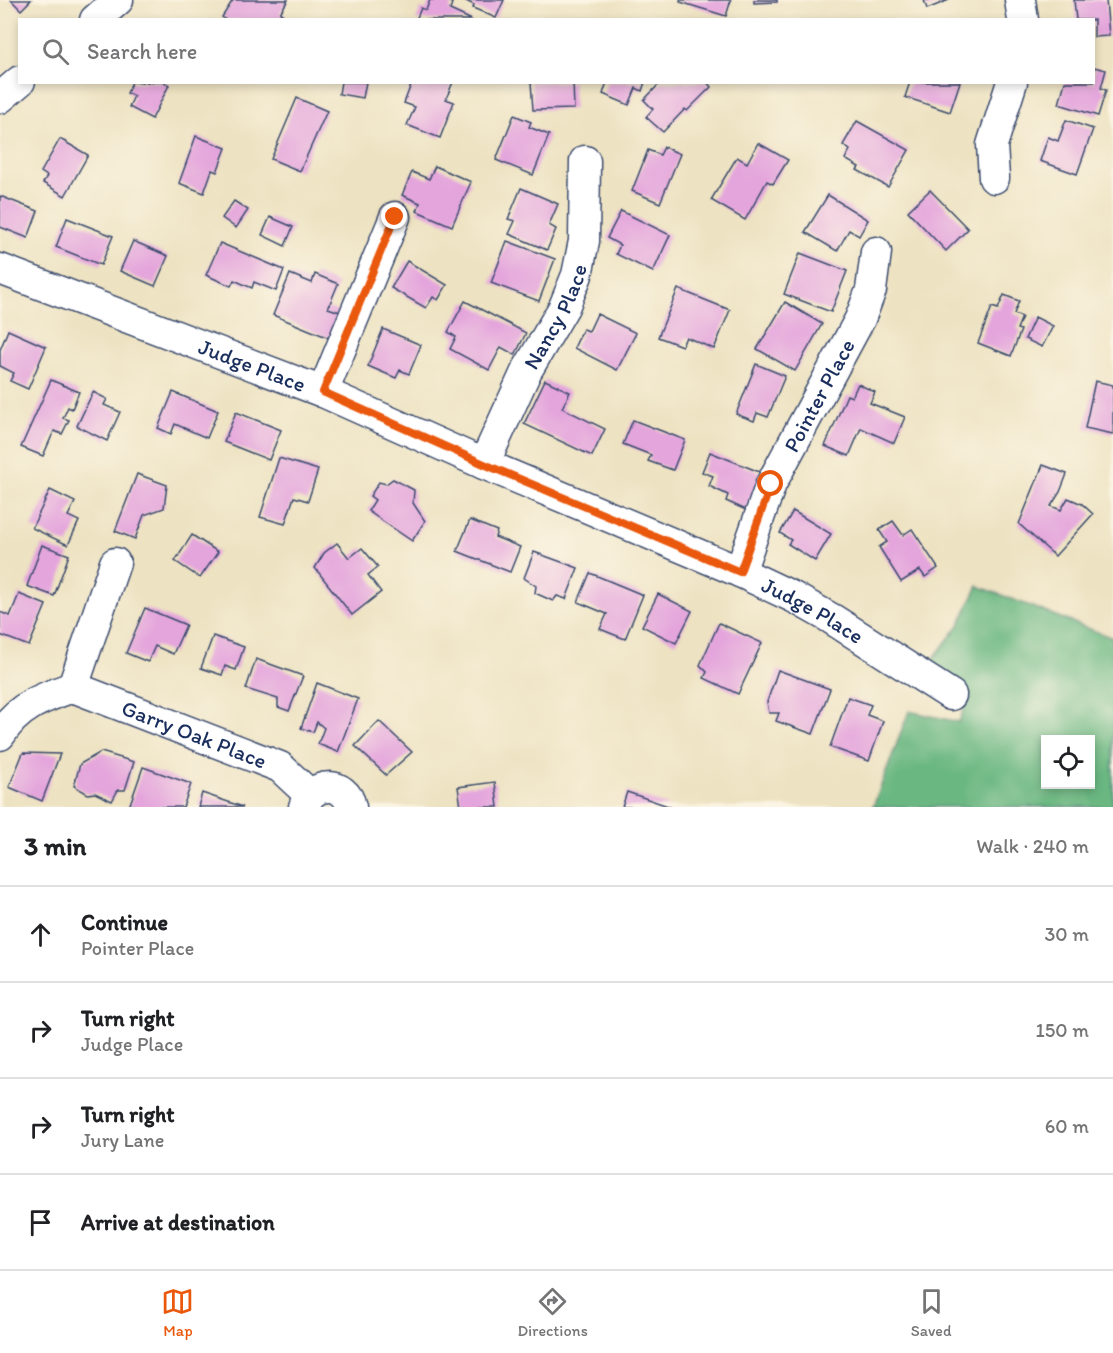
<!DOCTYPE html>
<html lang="en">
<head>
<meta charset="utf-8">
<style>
  :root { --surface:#fff; --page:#f2f2f2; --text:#202124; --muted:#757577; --line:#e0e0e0; --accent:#ea580c }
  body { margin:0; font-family:Itim,sans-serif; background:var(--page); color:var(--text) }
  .controls { position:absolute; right:18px; bottom:18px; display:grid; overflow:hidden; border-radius:0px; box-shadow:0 3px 9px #0003 }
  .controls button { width:54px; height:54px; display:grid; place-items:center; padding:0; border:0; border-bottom:2px solid var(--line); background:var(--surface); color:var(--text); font:30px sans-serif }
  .stop { position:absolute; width:18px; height:18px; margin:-14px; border:4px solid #ea580c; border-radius:50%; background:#fff }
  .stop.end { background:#ea580c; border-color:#fff; box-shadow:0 2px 6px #0008 }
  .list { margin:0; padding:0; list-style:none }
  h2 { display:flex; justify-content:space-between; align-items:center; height:78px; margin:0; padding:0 24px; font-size:26px }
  h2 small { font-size:20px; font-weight:400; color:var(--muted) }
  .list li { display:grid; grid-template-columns:39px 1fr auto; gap:18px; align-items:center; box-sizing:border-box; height:96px; padding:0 24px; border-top:2px solid var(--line) }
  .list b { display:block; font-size:22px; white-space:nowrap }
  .list p { margin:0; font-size:20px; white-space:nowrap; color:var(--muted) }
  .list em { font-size:20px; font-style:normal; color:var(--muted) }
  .icon { flex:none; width:33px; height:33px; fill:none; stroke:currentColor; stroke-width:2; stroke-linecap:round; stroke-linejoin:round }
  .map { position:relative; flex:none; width:1113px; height:807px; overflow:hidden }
  .search { position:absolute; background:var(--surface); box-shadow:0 3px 9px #0003; left:18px; right:18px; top:18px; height:66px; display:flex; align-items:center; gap:15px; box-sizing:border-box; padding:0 21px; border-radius:0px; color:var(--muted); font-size:22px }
  .sheet { height:462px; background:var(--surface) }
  nav { display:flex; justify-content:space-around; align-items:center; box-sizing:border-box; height:84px; border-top:2px solid var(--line); background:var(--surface); font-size:16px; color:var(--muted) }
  nav a { display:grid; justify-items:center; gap:3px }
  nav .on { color:var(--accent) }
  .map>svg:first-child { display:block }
</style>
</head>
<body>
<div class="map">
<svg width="1113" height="807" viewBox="0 0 1113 807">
  <rect width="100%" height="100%" fill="#fcf5e5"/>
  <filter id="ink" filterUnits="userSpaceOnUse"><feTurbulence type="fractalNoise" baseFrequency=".0167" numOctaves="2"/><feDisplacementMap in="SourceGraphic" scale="12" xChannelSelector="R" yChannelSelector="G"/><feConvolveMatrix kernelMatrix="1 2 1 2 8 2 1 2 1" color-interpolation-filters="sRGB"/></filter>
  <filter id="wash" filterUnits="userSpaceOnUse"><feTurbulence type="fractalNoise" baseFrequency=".008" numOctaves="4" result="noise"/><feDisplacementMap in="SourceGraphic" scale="24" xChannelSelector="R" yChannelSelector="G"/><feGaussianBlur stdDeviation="1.35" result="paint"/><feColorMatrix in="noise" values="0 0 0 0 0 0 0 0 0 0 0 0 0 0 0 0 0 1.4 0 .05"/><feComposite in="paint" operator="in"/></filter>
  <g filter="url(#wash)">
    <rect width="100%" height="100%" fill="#ede2c1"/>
    <path fill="#6ab781" stroke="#427370" stroke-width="1.5" fill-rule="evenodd" d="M978,586L1113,638V807H873L909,711L959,722L970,693L924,671L959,625ZM1046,740H1090V784H1046Z"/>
    <g id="blocks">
      <g fill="#e4a5dc">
        <polygon points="11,0 31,0 21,10"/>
        <polygon points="233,0 288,0 280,13 285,16 283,20 226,20 222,17"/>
        <polygon points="430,0 445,0 452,3 450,10 472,20 416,20 421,8 426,10"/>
        <polygon points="464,0 504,0 496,18 473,8 474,5"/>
        <polygon points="680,0 731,0 726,16 680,2"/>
        <polygon points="754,0 777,0 777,2 754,3"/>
        <polygon points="924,0 949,0 927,9"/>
        <polygon points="1074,0 1106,0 1109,36 1094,37 1094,20 1076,20"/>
        <polygon points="1094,67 1106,70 1101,88 1106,90 1098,116 1059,104 1065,82 1094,82"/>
        <polygon points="132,82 164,82 169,85 152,119 129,107 134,96 127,93"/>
        <polygon points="341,82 366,82 363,98 339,94"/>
        <polygon points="412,82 453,82 446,99 454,102 440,138 407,125 415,107 404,103"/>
        <polygon points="531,82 573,82 574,109 533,110"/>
        <polygon points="607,82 645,82 642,91 636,88 629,105 603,94"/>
        <polygon points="661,82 707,82 711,87 687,111 685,109 663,132 646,117 653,109 644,100"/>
        <polygon points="910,82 960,82 950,112 905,97"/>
        <polygon points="297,98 327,111 300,171 271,159"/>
        <polygon points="514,115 531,122 529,127 549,135 533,175 496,160"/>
        <polygon points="1066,120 1093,129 1077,174 1040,161 1048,137 1058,141"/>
        <polygon points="857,121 909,150 888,187 857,170 859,167 845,159 850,150 843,145"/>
        <polygon points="196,136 226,148 217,172 212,170 204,193 179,183"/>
        <polygon points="60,139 88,155 65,196 43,183 47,176 41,172"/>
        <polygon points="758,143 788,160 773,184 767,181 745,220 711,200 737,157 747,163"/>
        <polygon points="664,147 680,154 660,203 632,191 648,150 660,155"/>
        <polygon points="435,166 471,182 452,226 417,211 420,203 402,195 412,172 429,179"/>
        <polygon points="521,188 558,204 549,225 556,229 547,250 509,234 515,221 508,219"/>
        <polygon points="930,190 968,229 946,251 908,211"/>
        <polygon points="828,195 868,220 859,236 849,230 837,251 805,232"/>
        <polygon points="0,196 38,211 28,238 0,227"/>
        <polygon points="234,201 248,210 236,228 222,218"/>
        <polygon points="621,211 670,235 653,272 616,254 620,245 607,238"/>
        <polygon points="270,217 293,227 285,246 262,235"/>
        <polygon points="67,218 113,236 101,265 56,247"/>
        <polygon points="133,241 168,256 155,286 120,271"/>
        <polygon points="507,241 555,259 539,301 491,283"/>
        <polygon points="220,243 284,270 276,291 254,282 252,288 234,280 231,286 206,275"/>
        <polygon points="800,253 847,271 831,312 784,294"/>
        <polygon points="407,261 447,285 438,300 433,297 426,308 391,288"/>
        <polygon points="290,274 312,283 315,274 338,284 328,308 340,312 329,338 273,315"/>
        <polygon points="678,289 730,310 714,349 686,337 682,346 658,337"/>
        <polygon points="1004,295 1019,301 1014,314 1022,317 1017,329 1021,330 1011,356 978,343 992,307 998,309"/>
        <polygon points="465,301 526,333 515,355 501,347 489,370 450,349 456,337 448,332"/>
        <polygon points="785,302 822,324 795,371 757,349"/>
        <polygon points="597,314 636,333 617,370 574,348 583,329 589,331"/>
        <polygon points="1035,317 1053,326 1042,347 1025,339"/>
        <polygon points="383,329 421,345 409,374 400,370 396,378 368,366"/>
        <polygon points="8,330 46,347 28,389 10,381 14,373 0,366 0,350"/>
        <polygon points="756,364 785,376 768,417 757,413 754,421 736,414"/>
        <polygon points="51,380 79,392 72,409 68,407 63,418 69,420 62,434 54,431 43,456 21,447"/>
        <polygon points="545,380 570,392 562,408 605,429 592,456 524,424"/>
        <polygon points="1095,381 1113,385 1113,434 1085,428"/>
        <polygon points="858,384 875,392 870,403 905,417 894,443 861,428 849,456 825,446 847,395 852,397"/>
        <polygon points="93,392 107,399 104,405 120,412 107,441 77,426"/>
        <polygon points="173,392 218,411 207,438 175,424 171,434 158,428"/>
        <polygon points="236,412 281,430 269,460 224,442"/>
        <polygon points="633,420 685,440 673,470 648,461 651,455 623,444"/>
        <polygon points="710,452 762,473 746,510 726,501 728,495 709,486 713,476 702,472"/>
        <polygon points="279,458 318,470 308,501 294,497 285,524 260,517"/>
        <polygon points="1043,465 1067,474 1060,492 1051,506 1061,510 1068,498 1082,504 1093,514 1055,556 1019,524"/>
        <polygon points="137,474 167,485 164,508 144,515 135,539 115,531"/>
        <polygon points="393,479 414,490 413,503 425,521 412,541 368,511 375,500 370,496 379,482 386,484"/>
        <polygon points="50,490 75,502 68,516 79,521 68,545 32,528"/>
        <polygon points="793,511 831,534 815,561 788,544 791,540 780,533"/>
        <polygon points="470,520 497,531 495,537 520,547 510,572 457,551"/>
        <polygon points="893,521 903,535 912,529 938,568 925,577 920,570 901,582 879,547 887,542 879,530"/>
        <polygon points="192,535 218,552 200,578 175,561"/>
        <polygon points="337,543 349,558 362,548 378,567 368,575 381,592 352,615 315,568 324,553"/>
        <polygon points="42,545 69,555 54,596 27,586"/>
        <polygon points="534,552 578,568 566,599 557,596 553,601 535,593 536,586 524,578"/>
        <polygon points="590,573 643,595 625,639 600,629 607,614 578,602"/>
        <polygon points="19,594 46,605 29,646 0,635 0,612 10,616"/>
        <polygon points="658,594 692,611 676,643 642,626"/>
        <polygon points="145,608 186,625 173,654 155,646 148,662 126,653"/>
        <polygon points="719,623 762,643 738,694 704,678 707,672 700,665"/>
        <polygon points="213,636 244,647 236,670 225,666 222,675 201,668"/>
        <polygon points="256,659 303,676 289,711 278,707 278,699 246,689"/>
        <polygon points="778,670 830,689 813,734 776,721 779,713 769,713 767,702"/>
        <polygon points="317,683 358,699 338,752 318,744 324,728 317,722 313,732 301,728"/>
        <polygon points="848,697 871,705 867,715 883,721 869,761 830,747"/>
        <polygon points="379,721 412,752 386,775 355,746"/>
        <polygon points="101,752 134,762 125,790 118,790 112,801 95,793 88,794 74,786 80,764"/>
        <polygon points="23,753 60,754 42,801 9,787"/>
        <polygon points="143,767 191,784 183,807 129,807"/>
        <polygon points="495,782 498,807 461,807 458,787"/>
        <polygon points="627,792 671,807 622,807"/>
        <polygon points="202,793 243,807 198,807"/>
      </g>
    </g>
  </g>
  <g filter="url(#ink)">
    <use href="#blocks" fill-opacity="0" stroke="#3a4a6d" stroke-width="1.5"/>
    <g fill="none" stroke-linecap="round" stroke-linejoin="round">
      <defs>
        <g id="minor">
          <polyline points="1020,0 1023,20"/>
          <polyline points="95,20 118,0"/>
          <polyline points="0,98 20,81"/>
          <polyline points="994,178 992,145 1012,82"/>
          <path id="s1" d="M0,269L323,392L484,464L740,572L793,597L832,619L951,695"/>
          <polyline points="323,392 395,217"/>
          <path id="s2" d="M484,464L526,372L564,307L577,275L584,241L585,161"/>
          <path id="s3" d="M740,572L771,484L860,319L871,290L876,252"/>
          <path id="s4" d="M73,687L280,767L309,794"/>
          <polyline points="73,687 115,563"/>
          <path d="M0,735C18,706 42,698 73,687"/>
          <path d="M304,807C311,781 346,780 351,807"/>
        </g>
      </defs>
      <use href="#minor" stroke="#3a4a6d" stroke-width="33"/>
      <use href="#minor" stroke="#fff" stroke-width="30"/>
    </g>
  </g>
  <g fill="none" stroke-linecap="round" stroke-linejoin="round" filter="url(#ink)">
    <polyline stroke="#ea580c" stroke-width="8" points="395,217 323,392 484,464 740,572 771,484"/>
  </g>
  <g text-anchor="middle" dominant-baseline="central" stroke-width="6" stroke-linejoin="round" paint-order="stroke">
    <g font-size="22" fill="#1b2f5e" stroke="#fcf5e5">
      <text stroke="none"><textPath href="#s2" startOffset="164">Nancy Place</textPath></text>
      <text stroke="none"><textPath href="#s1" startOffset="270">Judge Place</textPath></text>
      <text stroke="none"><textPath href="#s3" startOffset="194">Pointer Place</textPath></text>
      <text stroke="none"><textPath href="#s1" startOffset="882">Judge Place</textPath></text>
      <text stroke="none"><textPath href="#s4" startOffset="130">Garry Oak Place</textPath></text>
    </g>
  </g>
</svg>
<div class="controls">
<button><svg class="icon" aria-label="locate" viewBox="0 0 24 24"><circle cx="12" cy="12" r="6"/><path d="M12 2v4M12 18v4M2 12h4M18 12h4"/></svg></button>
</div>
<div class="stop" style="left:771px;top:484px"></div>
<div class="stop end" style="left:395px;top:217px"></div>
<div class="search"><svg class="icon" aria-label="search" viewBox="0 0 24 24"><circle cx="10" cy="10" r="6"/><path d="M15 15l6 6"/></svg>Search here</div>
</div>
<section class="sheet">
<h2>3 min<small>Walk · 240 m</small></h2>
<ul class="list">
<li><svg class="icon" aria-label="ahead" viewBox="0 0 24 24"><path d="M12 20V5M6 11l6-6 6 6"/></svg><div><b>Continue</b><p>Pointer Place</p></div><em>30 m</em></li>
<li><svg class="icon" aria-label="right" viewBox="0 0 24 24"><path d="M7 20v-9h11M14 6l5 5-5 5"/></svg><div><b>Turn right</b><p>Judge Place</p></div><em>150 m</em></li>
<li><svg class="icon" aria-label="right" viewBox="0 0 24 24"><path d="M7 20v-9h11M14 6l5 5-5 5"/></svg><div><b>Turn right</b><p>Jury Lane</p></div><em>60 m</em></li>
<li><svg class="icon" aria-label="arrive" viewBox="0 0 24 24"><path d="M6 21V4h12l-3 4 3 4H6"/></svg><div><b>Arrive at destination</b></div></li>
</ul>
</section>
<nav>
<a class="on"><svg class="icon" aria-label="map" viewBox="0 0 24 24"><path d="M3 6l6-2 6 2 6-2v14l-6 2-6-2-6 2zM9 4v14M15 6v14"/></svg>Map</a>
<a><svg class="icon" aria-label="directions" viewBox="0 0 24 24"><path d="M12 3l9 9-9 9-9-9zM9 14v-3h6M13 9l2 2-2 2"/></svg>Directions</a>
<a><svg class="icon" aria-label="saved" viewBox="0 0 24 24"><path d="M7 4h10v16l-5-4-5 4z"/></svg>Saved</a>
</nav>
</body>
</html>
